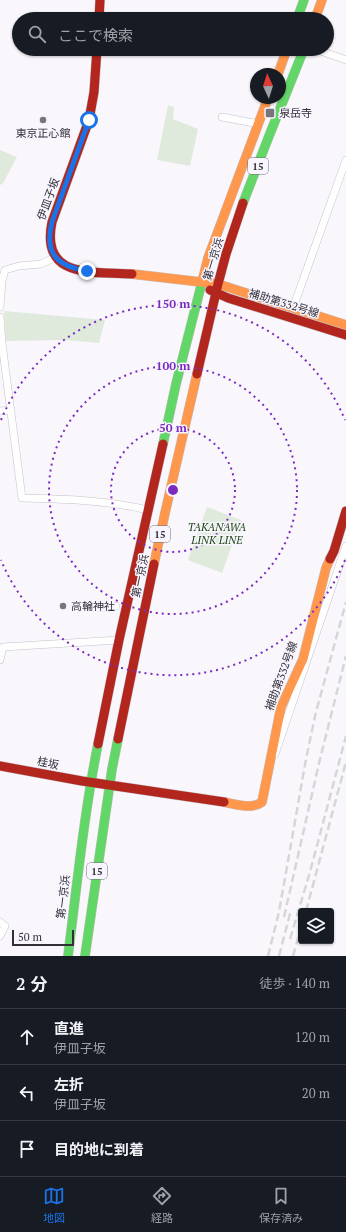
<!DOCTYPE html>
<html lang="ja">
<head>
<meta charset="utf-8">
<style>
  :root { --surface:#171b24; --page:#20242c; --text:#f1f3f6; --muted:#9ea1a6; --line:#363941; --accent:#1a73e8 }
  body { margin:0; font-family:"PT Serif","Noto Sans JP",serif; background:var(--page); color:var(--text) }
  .controls { position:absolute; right:12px; bottom:12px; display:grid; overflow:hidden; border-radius:4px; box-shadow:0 1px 3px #0004 }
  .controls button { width:36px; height:36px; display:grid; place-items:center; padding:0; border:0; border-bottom:1px solid var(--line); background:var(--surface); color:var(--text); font:20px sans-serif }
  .compass { position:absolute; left:250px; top:68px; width:36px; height:36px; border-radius:50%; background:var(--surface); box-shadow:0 1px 3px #0004; rotate:356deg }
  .scale { position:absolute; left:12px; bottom:10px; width:62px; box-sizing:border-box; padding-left:4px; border:2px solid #322f38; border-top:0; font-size:11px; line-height:14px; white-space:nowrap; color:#322f38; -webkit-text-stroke:3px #f8f5fe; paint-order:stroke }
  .stop { position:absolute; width:12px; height:12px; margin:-9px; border:3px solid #1a73e8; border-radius:50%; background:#fff }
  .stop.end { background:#1a73e8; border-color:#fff; box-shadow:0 1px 4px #0008 }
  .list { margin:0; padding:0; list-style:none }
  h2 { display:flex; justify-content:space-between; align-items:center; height:52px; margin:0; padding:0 16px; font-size:17px }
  h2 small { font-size:13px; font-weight:400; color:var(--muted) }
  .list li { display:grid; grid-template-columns:26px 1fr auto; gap:12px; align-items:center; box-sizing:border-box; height:56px; padding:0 16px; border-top:1px solid var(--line) }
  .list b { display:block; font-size:15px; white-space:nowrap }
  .list p { margin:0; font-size:13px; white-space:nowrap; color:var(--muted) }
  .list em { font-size:13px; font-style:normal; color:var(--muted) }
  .icon { flex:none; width:22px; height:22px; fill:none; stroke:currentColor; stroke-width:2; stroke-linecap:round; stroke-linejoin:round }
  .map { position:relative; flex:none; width:346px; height:956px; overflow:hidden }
  .search { position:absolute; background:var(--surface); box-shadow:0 1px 3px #0004; left:12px; right:12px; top:12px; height:44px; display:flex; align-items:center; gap:10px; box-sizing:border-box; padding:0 14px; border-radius:22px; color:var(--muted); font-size:15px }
  .sheet { height:220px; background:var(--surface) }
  nav { display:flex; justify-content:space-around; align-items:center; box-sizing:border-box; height:56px; border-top:1px solid var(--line); background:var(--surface); font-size:11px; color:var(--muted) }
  nav a { display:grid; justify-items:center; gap:2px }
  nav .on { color:var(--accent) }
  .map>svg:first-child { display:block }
</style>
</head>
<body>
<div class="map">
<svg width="346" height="956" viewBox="0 0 346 956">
  <rect width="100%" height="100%" fill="#f9f7fc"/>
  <g fill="#dfeadd">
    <polygon points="168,105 174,107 173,119 198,129 190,166 157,160"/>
    <polygon points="0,150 17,157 2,185 0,184"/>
    <polygon points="4,311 105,320 99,343 65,340 6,341"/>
    <polygon points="207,507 241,520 222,573 188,560"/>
  </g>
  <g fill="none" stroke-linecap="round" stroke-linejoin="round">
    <defs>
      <g id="street">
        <polyline points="315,49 346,60"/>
        <polyline points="222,117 259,124"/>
        <polyline points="0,307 2,281 5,270 19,266 41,264 56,257"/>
        <polyline points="291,307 293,308 346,160"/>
        <path d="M0,317L2,343L22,498C64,499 107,500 148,510"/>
        <polyline points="0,411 11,410"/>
        <polyline points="95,608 116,606"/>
        <polyline points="0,660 3,647 119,640"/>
        <polyline points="275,754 346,546"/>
        <polyline points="0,922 5,926 0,936"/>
      </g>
      <g id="fast">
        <polyline points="297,19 304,0"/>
        <polyline points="243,203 269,136 304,49"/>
        <polyline points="163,444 176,384 203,278"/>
        <path d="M68,956C77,885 84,814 98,744"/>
        <polyline points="85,956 112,769 118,739"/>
      </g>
      <g id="slow">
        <polyline points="315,19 322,0"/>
        <polyline points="278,74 287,49"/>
        <polyline points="132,274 218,284 346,325"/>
        <polyline points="203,278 208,258 268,98"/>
        <polyline points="154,564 165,513 197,374"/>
        <path d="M224,802C235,804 252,810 262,802L281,707L303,659L326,568L330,559"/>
      </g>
      <g id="jam">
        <polyline points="99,19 100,0"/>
        <path d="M97,49L94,92L89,120L52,222C40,280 94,271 132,274"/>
        <polyline points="210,290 228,298 346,335"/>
        <polyline points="197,374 218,284 226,254 243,203"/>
        <polyline points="330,559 334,551 346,511"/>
        <polyline points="118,739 154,564"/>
        <polyline points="98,744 119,640 163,444"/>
        <polyline points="0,766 82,781 224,802"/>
      </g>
    </defs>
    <use href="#street" stroke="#c4c2c8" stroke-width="8"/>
    <use href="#fast" stroke="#c4c2c8" stroke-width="10"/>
    <use href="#slow" stroke="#c4c2c8" stroke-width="10"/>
    <use href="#jam" stroke="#c4c2c8" stroke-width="10"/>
    <use href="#street" stroke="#fefeff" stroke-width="7"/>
    <use href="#fast" stroke="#63d668" stroke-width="9"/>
    <use href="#slow" stroke="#ff974d" stroke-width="9"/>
    <use href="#jam" stroke="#b3261e" stroke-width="9"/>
    <g stroke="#d6d6d7" stroke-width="2.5" stroke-dasharray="8 4" stroke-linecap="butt">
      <polyline points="306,911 346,762"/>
      <polyline points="284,917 320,759 346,656"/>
      <polyline points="290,939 310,872 346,736"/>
      <polyline points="268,956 279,912 306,759 316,712 346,602"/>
      <polyline points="279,956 291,910"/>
      <polyline points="293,956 301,928"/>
    </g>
  </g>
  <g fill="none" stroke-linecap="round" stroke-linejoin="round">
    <path stroke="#1a73e8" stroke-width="5" d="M87,271C57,266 44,254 52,222L89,120"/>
  </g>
  <g fill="none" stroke="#7b2cbf" stroke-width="2" stroke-dasharray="2 4">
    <circle cx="173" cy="490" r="62"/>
    <circle cx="173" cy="490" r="124"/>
    <path d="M345 560A186 186 0 0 1 1 560M1 420A186 186 0 0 1 345 420"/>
  </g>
  <g fill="#78757d" stroke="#f8f5fe" stroke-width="1.5">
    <rect x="265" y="108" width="10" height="10" rx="2"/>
    <circle cx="43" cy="120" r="4"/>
    <circle cx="63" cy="606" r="4"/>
  </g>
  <g text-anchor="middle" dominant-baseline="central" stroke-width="3" stroke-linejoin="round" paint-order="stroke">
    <g fill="#f8f5fe" stroke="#6d6a73" stroke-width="1">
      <rect x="248" y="158" width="20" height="16" rx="3"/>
      <rect x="150" y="526" width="20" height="16" rx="3"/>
      <rect x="87" y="863" width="20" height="16" rx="3"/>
    </g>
    <g font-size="10" font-weight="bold" fill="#322f38">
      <text x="258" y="166">15</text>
      <text x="160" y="534">15</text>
      <text x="97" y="871">15</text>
    </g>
    <g font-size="11" fill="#322f38" stroke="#f8f5fe" text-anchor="start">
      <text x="279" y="113">泉岳寺</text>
      <text x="43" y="133" text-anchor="middle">東京正心館</text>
      <text x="71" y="606">高輪神社</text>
    </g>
    <g font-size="11" fill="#322f38" stroke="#f8f5fe">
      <text transform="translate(48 199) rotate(-70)">伊皿子坂</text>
      <text transform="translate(213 259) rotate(-73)">第一京浜</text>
      <text transform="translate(284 303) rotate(17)">補助第332号線</text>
      <text transform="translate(140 576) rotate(-78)">第一京浜</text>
      <text transform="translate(281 676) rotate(-70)">補助第332号線</text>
      <text transform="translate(48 763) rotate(11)">桂坂</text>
      <text transform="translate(63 897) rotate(-83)">第一京浜</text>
    </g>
    <g font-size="11" font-style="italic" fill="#1d4611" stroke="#f8f5fe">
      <text x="217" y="527">TAKANAWA<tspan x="217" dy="13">LINK LINE</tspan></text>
    </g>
  </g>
  <circle cx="173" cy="490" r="6" fill="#7b2cbf" stroke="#f8f5fe" stroke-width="2"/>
  <g font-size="12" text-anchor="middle" font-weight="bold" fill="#7b2cbf" stroke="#f8f5fe" stroke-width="3" stroke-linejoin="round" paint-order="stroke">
    <text x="173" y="308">150 m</text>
    <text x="173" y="370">100 m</text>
    <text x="173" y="432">50 m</text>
  </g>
</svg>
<div class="controls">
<button><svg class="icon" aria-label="layers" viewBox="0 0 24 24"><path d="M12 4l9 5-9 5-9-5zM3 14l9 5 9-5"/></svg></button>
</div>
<svg class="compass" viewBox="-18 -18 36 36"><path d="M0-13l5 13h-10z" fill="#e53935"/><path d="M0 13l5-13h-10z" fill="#9ea1a6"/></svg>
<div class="scale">50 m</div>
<div class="stop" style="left:89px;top:120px"></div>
<div class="stop end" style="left:87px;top:271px"></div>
<div class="search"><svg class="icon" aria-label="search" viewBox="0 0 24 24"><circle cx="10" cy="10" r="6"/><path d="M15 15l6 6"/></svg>ここで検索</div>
</div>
<section class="sheet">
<h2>2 分<small>徒歩 · 140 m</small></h2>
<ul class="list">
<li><svg class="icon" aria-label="ahead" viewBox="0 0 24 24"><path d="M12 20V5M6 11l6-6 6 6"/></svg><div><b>直進</b><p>伊皿子坂</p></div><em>120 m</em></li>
<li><svg class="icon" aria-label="left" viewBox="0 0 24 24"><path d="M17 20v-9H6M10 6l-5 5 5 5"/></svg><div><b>左折</b><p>伊皿子坂</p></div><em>20 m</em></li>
<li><svg class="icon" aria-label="arrive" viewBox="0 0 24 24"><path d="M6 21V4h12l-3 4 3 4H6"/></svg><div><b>目的地に到着</b></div></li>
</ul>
</section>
<nav>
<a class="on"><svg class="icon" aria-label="map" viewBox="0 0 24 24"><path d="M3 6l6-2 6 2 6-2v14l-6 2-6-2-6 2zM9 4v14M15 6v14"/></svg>地図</a>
<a><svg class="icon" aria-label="directions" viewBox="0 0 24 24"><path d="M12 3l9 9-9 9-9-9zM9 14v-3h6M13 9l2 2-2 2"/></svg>経路</a>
<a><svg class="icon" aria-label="saved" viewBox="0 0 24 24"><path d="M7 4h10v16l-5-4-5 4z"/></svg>保存済み</a>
</nav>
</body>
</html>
